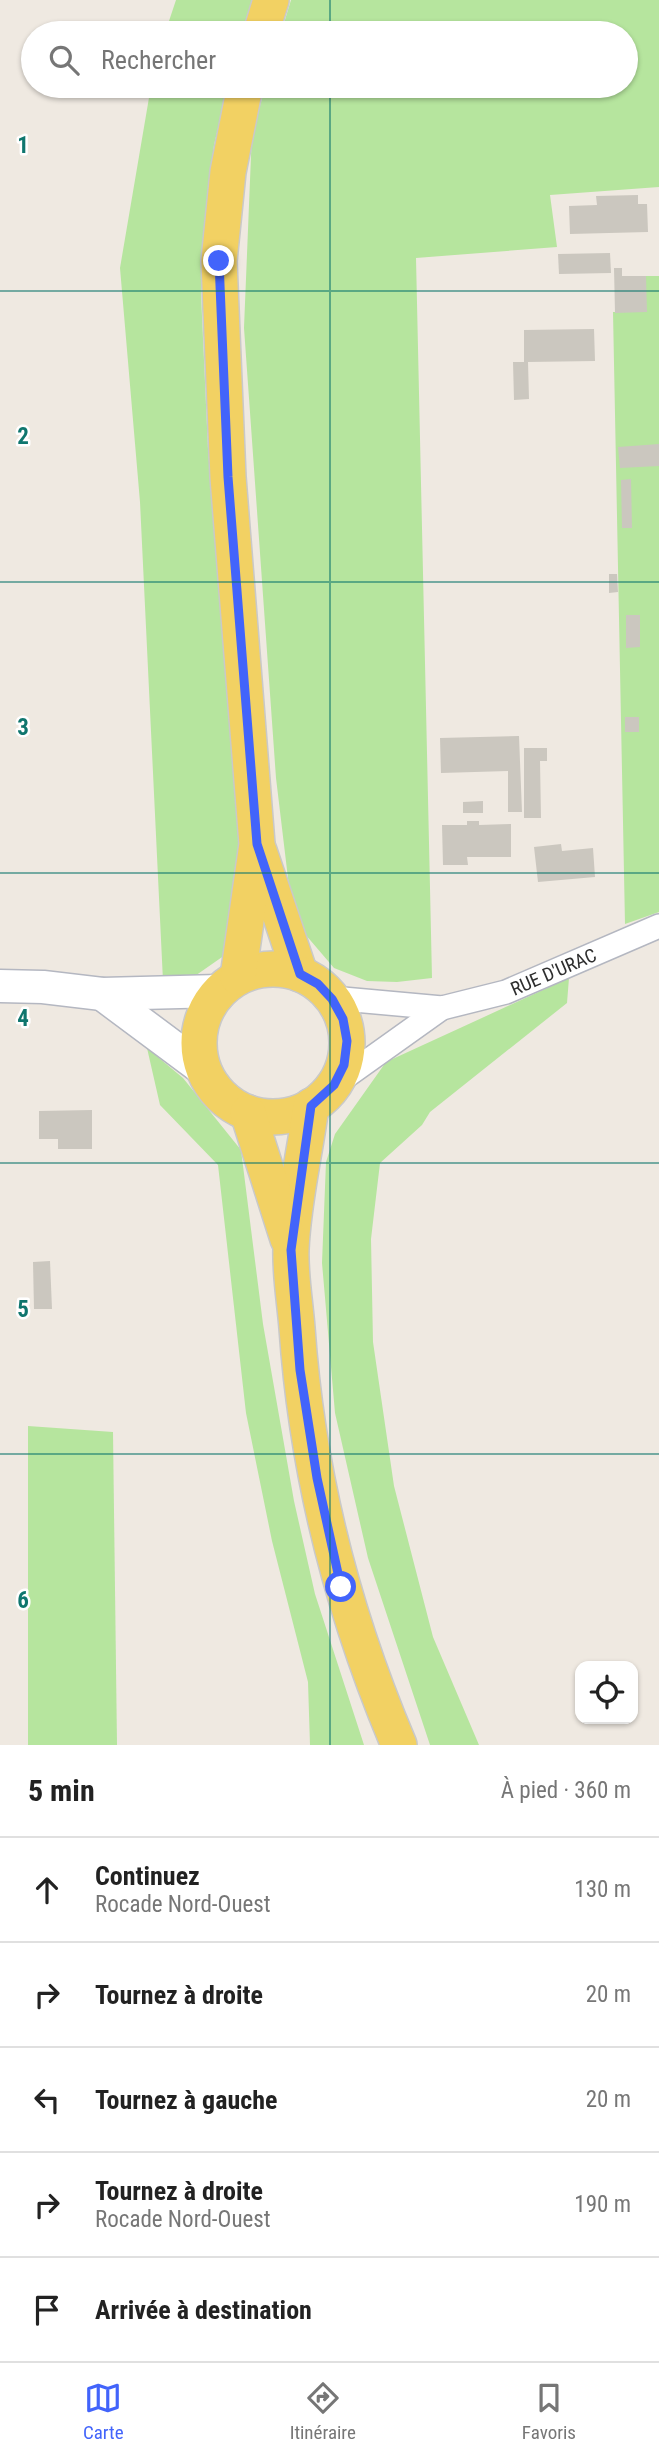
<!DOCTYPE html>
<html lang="fr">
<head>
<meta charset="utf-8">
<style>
  :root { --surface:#fff; --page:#f6f6f6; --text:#222; --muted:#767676; --line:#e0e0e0; --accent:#4264fb }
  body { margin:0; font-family:"Roboto Condensed",sans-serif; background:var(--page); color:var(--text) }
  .controls { position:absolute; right:21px; bottom:21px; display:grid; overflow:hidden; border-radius:14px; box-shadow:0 2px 5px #0004 }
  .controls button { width:63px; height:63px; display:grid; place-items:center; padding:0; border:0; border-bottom:2px solid var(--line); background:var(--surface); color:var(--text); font:35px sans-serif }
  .stop { position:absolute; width:21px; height:21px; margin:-16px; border:5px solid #4264fb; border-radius:50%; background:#fff }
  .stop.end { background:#4264fb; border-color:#fff; box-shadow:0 2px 7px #0008 }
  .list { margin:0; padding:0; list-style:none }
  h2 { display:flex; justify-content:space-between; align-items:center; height:91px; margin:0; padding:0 28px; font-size:30px }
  h2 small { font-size:23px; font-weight:400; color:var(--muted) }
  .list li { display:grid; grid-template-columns:46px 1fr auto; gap:21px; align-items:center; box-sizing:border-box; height:105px; padding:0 28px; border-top:2px solid var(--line) }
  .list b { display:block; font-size:26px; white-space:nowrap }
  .list p { margin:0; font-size:23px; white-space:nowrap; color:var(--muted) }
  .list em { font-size:23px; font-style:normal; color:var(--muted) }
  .icon { flex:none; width:38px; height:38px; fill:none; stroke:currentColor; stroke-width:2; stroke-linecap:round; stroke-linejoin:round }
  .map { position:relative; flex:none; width:659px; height:1745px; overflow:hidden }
  .search { position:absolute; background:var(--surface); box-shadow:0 2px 5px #0004; left:21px; right:21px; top:21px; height:77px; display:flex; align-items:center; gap:18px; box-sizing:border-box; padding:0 24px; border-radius:38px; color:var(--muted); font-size:26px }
  .sheet { height:616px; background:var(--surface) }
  nav { display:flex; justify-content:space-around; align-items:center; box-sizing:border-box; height:98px; border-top:2px solid var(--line); background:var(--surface); font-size:19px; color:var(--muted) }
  nav a { display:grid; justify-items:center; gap:4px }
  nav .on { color:var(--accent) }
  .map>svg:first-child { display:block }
</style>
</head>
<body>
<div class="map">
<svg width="659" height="1745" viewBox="0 0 659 1745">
  <rect width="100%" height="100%" fill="#efe9e1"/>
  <g fill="#b6e59e">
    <polygon points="176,0 253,0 241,33 165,33"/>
    <polygon points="291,0 659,0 659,187 550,195 557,247 416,258 432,978 397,982 367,981 334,968 293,920 276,778 244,328 252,131 266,86 626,86 626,33 281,33"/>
    <polygon points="151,86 228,86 214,145 208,194 201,294 208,449 240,838 225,955 192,978 163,981 140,502 120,268"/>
    <polygon points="646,276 659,276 659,912 625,924 613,312 646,312"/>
    <polygon points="569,978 567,1003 430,1112 422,1125 380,1163 371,1239 373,1342 394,1486 433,1637 479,1745 430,1745 368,1558 335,1413 322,1263 326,1162 335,1134 386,1062"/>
    <polygon points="147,1048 183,1078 241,1150 263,1324 294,1501 315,1594 364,1745 310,1745 308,1682 272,1541 246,1413 218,1165 160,1105"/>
    <polygon points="28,1426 113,1432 117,1745 28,1745"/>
  </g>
  <g fill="#cbc7bf">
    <polygon points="638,195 638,204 647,204 648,232 570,234 569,206 597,205 596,196"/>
    <polygon points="610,253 611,273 559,274 558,254"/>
    <polygon points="614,268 622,268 622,276 646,276 647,312 615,313"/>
    <polygon points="594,329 595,361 528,362 529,399 514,400 513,362 524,362 524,330"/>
    <polygon points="659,444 659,466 620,468 618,447"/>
    <polygon points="631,479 632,528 622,528 621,480"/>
    <polygon points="609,574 617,574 618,592 609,593"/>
    <polygon points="626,615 640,615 640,647 626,648"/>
    <rect x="625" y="717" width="14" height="15"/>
    <polygon points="519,736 522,812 508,812 508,771 441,773 440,738"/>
    <polygon points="524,748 547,748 547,761 540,761 541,818 524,818"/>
    <polygon points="483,801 483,813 463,813 463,802"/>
    <polygon points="467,821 479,821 479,825 511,824 511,857 467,857 468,865 443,865 442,825 467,825"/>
    <polygon points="561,844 562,851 593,848 595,877 538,882 534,847"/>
    <polygon points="92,1110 92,1149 58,1149 58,1139 39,1139 39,1111"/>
    <polygon points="50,1261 52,1309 34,1309 33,1262"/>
  </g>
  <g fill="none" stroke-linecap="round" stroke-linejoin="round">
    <defs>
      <g id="street">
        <path id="s1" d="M332,998L442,1008L506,992L659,926"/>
        <polyline points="334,1085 442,1008"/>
      </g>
      <g id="secondary">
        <polyline points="0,986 43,987 102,994 219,991"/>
        <polyline points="102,994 204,1070"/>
      </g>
      <g id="primary">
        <polyline points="261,33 271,0"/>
        <polyline points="259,851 300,974"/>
        <circle cx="273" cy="1043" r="74"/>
        <polyline points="238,977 257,844 228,477 219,261 228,172 245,86"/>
        <path d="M311,1106C305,1153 293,1201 291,1249C290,1274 295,1302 297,1328C307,1472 343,1613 399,1745"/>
        <polyline points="248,1113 288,1239"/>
      </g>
    </defs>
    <use href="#street" stroke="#b4b7c1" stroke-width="26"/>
    <use href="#secondary" stroke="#b4b7c1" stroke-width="35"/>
    <use href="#primary" stroke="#c9c9c9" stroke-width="38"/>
    <use href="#street" stroke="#fff" stroke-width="23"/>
    <use href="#secondary" stroke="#fff" stroke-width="32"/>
    <use href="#primary" stroke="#f2d163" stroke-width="35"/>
  </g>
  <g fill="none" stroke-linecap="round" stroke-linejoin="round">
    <polyline stroke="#4264fb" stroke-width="9" points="219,261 228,477 257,844 300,974 318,984 332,999 343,1019 347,1041 344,1065 334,1085 311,1106 291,1250 300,1370 317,1478 341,1587"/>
  </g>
  <path fill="none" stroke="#0f766e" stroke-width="2" stroke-opacity="0.55" d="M330,0V33M330,86V1745M0,291H659M0,582H659M0,873H659M0,1163H659M0,1454H659"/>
  <g text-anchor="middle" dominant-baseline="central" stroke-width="5" stroke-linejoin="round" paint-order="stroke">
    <g font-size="19" fill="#2e2e2e" stroke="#fff">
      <text stroke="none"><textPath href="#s1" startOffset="228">RUE D'URAC</textPath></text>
    </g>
  </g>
  <g font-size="23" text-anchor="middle" font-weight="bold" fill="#0f766e" stroke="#fff" stroke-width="5" stroke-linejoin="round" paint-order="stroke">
    <text x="23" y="153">1</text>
    <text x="23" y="444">2</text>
    <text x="23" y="735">3</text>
    <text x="23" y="1026">4</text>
    <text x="23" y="1317">5</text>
    <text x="23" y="1608">6</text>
  </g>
</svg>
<div class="controls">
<button><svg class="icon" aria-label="locate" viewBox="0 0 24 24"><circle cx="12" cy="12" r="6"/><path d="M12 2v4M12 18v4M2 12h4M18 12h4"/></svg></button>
</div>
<div class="stop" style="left:341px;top:1587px"></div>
<div class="stop end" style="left:219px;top:261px"></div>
<div class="search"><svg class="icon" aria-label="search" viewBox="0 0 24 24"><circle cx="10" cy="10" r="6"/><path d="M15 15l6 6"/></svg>Rechercher</div>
</div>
<section class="sheet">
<h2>5 min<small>À pied · 360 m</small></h2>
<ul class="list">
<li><svg class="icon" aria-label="ahead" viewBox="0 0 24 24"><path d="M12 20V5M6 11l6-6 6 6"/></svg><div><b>Continuez</b><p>Rocade Nord-Ouest</p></div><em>130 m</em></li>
<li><svg class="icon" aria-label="right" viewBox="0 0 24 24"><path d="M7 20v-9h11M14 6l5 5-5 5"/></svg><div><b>Tournez à droite</b></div><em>20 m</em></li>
<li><svg class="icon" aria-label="left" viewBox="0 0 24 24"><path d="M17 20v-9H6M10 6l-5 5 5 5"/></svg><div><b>Tournez à gauche</b></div><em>20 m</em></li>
<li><svg class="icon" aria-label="right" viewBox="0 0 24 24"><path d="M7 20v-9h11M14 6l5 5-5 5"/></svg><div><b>Tournez à droite</b><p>Rocade Nord-Ouest</p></div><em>190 m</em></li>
<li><svg class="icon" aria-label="arrive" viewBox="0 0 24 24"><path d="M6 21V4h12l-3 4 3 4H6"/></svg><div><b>Arrivée à destination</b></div></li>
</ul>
</section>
<nav>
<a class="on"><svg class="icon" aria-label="map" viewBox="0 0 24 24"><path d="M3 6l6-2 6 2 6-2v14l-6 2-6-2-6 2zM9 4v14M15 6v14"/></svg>Carte</a>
<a><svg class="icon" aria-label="directions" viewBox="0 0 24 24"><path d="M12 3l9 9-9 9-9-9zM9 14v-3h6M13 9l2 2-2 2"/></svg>Itinéraire</a>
<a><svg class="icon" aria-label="saved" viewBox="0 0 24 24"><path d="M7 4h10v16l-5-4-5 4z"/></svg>Favoris</a>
</nav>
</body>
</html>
